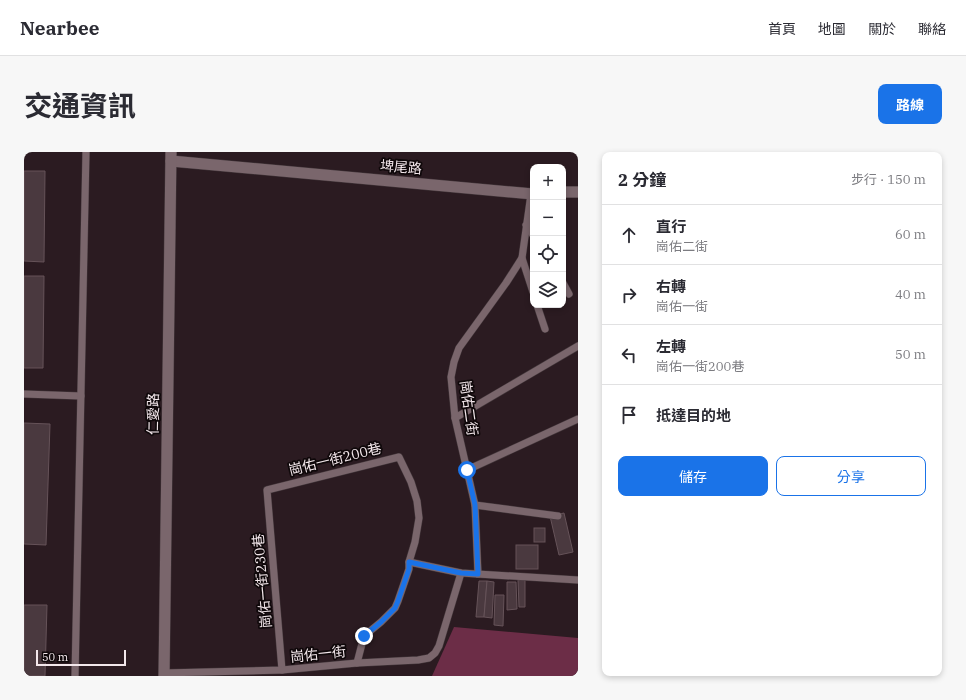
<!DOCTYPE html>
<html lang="zh-TW">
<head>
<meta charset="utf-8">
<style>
  :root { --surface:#fff; --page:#f7f7f7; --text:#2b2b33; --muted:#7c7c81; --line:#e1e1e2; --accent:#1a73e8 }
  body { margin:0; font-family:"IBM Plex Serif","Noto Sans TC",serif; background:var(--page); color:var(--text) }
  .controls { position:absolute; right:12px; top:12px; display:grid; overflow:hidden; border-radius:8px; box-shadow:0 2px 6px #0003 }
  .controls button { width:36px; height:36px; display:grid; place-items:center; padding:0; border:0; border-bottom:1px solid var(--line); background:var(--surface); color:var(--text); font:20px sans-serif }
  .scale { position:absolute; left:12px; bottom:10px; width:90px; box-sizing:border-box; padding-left:4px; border:2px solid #f3e7eb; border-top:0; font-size:11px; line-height:14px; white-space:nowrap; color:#f3e7eb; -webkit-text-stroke:3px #0f080a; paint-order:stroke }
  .stop { position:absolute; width:12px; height:12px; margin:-9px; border:3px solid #1a73e8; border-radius:50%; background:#fff }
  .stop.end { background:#1a73e8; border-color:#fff; box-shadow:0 1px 4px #0008 }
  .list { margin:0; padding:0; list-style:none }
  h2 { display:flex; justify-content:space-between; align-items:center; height:52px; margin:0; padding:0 16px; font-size:17px }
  h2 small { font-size:13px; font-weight:400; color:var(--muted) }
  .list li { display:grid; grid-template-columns:26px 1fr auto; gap:12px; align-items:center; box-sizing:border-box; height:60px; padding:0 16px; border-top:1px solid var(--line) }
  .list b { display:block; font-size:15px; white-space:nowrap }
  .list p { margin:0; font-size:13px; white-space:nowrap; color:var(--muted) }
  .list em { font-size:13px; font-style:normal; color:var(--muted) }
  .actions { display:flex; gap:8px; padding:12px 16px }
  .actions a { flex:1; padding:9px 0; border:1px solid var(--accent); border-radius:8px; text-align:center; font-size:14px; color:var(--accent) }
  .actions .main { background:var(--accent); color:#fff }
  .icon { flex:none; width:22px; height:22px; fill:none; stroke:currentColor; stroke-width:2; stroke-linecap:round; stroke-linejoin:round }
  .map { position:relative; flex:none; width:554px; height:524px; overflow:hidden; border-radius:8px }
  header { display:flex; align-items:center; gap:24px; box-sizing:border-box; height:56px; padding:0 20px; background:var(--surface); border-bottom:1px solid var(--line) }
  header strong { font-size:19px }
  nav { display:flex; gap:22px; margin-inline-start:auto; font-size:14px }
  .intro { display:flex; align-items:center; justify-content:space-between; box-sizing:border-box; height:96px; padding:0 24px }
  h1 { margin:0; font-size:28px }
  .button { padding:10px 18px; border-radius:8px; background:var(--accent); color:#fff; font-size:14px; font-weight:700 }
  main { display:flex; gap:24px; padding:0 24px }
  aside { flex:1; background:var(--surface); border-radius:8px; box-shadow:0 2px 6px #0003 }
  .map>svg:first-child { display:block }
</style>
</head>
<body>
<header>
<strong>Nearbee</strong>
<nav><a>首頁</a><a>地圖</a><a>關於</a><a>聯絡</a></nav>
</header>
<div class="intro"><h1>交通資訊</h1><a class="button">路線</a></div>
<main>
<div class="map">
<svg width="554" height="524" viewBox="0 0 554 524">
  <rect width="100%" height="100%" fill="#2b1b21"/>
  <polygon fill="#6c2d47" points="430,475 554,486 554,524 408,524"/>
  <g fill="#4a393f" stroke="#665359">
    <polygon points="0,19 21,19 20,110 0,109"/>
    <polygon points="0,124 20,124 19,216 0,216"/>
    <polygon points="0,271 26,272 22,393 0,392"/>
    <polygon points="540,361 549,400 535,403 526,364"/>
    <rect x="510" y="376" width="11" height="14"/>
    <rect x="492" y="393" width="22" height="24"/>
    <polygon points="494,428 501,428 501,455 495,455"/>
    <polygon points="455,429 463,429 460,465 452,465"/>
    <polygon points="463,429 470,430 468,466 460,465"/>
    <polygon points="483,430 492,430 493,457 483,458"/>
    <polygon points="471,443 480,443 479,474 470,473"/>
    <polygon points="0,453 23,453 21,524 0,524"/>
  </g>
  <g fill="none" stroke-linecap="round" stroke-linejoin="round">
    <defs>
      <g id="service">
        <polyline points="502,73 509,83"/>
        <polyline points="498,106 509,140"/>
        <polyline points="539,131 545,142"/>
        <polyline points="513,153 521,177"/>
        <polyline points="0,242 57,244"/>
        <polyline points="431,266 554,194"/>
        <polyline points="443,318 554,267"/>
        <polyline points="451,353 534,364"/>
        <polyline points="385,410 437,421 554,428"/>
        <polyline points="454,422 451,353 431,266 427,225 430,210 435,196 482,131 498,106 507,42"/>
        <polyline points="258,518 243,338 375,305 387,330 393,349 395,366 391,390 385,410 385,417 374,449 371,456 357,470 340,484 333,511"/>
        <polyline points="140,521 258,518 333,511 394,508 405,506 411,501 415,494 437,421"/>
        <polyline points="51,524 62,0"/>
      </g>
      <g id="tertiary">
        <polyline points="147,9 509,42"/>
        <polyline points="539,40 554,40"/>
        <polyline points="140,524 147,0"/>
      </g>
    </defs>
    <use href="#service" stroke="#44383c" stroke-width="8"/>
    <use href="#tertiary" stroke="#44383c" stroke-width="12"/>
    <use href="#service" stroke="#7a666c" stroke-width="7"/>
    <use href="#tertiary" stroke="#7a666c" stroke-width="11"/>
  </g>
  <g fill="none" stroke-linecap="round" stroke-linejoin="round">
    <polyline stroke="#1a73e8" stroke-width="5" points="340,484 357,470 371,456 374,449 385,417 385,410 437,421 454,422 451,353 443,318"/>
  </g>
  <g text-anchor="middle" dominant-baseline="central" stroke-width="3.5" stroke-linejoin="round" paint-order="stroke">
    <g font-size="14" fill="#f3e7eb" stroke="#0f080a">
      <text transform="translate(377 15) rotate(5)">埤尾路</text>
      <text transform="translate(445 256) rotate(82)">崗佑二街</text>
      <text transform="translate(129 262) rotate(-89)">仁愛路</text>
      <text transform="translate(311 307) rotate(-14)">崗佑一街200巷</text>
      <text transform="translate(238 429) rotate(-95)">崗佑一街230巷</text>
      <text transform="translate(294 502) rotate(-6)">崗佑一街</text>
    </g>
  </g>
</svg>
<div class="controls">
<button>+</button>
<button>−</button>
<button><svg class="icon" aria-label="locate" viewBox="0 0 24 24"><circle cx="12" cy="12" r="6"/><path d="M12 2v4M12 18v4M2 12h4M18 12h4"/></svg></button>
<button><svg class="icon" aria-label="layers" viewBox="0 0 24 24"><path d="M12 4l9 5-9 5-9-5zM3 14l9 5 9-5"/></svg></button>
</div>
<div class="scale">50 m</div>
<div class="stop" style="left:443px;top:318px"></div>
<div class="stop end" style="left:340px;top:484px"></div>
</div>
<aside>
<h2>2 分鐘<small>步行 · 150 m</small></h2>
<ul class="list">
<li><svg class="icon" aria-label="ahead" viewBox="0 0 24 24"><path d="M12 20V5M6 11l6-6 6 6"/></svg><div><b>直行</b><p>崗佑二街</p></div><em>60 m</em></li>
<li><svg class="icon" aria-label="right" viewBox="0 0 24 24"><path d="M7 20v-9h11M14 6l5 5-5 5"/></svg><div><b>右轉</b><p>崗佑一街</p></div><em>40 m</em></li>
<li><svg class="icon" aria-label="left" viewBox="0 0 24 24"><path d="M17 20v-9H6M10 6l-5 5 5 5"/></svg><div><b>左轉</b><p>崗佑一街200巷</p></div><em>50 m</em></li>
<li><svg class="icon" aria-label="arrive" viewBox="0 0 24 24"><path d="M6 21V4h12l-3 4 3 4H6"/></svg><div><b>抵達目的地</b></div></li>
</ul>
<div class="actions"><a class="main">儲存</a><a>分享</a></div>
</aside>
</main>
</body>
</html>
